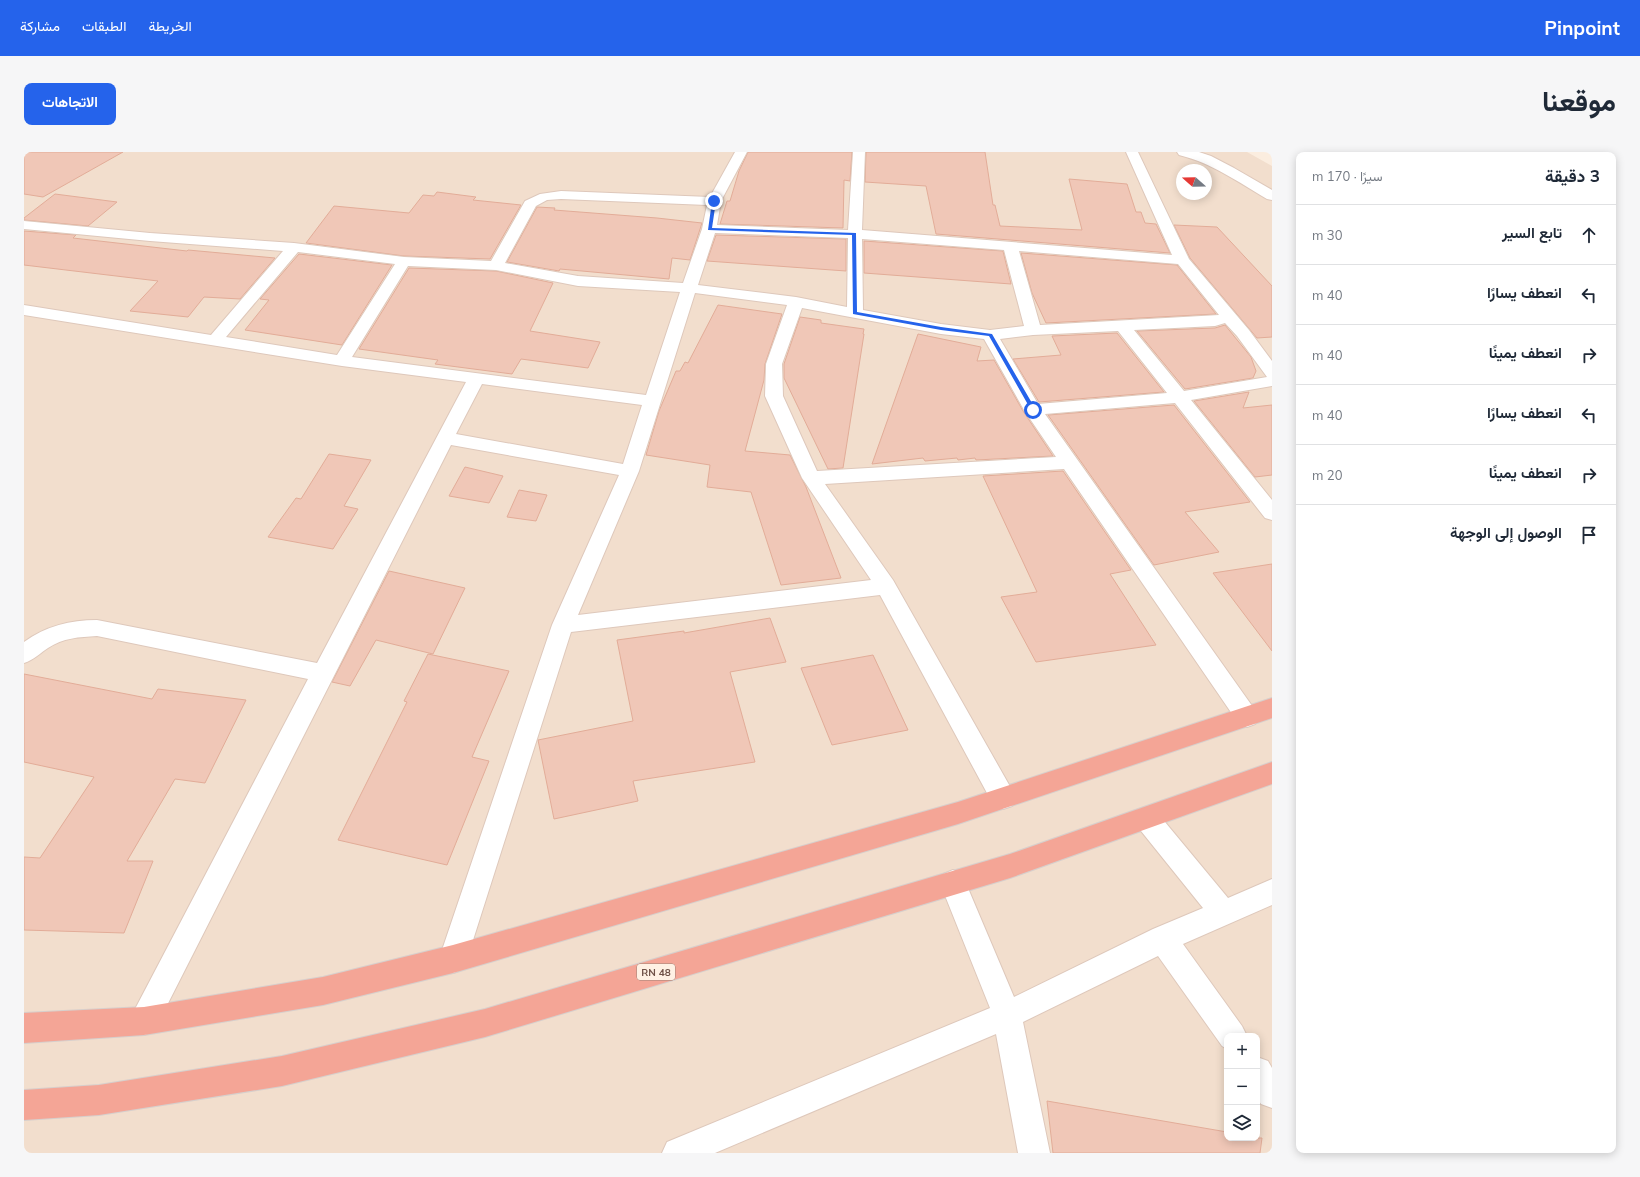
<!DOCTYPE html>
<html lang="ar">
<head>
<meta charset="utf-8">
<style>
  :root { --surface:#fff; --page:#f6f6f7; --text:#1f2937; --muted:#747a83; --line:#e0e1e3; --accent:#2563eb }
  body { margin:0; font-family:Mulish,Vazirmatn,sans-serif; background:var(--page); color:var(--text); direction:rtl }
  .controls { position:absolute; right:12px; bottom:12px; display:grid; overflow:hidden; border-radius:8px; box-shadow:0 2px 10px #0003 }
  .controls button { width:36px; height:36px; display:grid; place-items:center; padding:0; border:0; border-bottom:1px solid var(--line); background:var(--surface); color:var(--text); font:20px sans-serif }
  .compass { position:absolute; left:1152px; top:12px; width:36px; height:36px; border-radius:50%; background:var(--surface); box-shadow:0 2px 10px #0003; rotate:290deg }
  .stop { position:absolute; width:12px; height:12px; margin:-9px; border:3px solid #2563eb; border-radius:50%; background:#fff }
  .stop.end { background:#2563eb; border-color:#fff; box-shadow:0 1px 4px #0008 }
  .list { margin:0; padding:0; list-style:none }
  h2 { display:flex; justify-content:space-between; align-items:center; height:52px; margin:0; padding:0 16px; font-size:17px }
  h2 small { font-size:13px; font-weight:400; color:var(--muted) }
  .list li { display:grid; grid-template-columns:26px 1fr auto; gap:12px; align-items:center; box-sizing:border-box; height:60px; padding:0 16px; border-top:1px solid var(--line) }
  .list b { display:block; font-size:15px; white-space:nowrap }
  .list em { font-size:13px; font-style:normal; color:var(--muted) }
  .icon { flex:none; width:22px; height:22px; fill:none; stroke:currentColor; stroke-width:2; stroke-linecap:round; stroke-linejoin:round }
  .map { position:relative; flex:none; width:1248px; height:1001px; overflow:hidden; direction:ltr; border-radius:8px }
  header { display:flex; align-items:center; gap:24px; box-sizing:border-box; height:56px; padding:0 20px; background:var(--accent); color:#fff }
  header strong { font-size:19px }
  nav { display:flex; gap:22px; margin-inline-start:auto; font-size:14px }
  .intro { display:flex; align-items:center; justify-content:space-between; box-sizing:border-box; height:96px; padding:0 24px }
  h1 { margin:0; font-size:28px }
  .button { padding:10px 18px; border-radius:8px; background:var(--accent); color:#fff; font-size:14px; font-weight:700 }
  main { display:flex; gap:24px; padding:0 24px }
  aside { flex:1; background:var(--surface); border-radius:8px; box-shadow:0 2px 10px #0003 }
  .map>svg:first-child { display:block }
</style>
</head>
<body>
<header>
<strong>Pinpoint</strong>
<nav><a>الخريطة</a><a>الطبقات</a><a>مشاركة</a></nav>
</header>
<div class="intro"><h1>موقعنا</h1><a class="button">الاتجاهات</a></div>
<main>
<aside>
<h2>3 دقيقة<small>سيرًا · 170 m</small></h2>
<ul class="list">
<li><svg class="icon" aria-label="ahead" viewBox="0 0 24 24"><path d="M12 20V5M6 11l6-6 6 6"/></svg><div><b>تابع السير</b></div><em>30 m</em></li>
<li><svg class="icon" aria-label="left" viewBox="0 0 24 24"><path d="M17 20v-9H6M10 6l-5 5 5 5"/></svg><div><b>انعطف يسارًا</b></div><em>40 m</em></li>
<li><svg class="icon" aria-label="right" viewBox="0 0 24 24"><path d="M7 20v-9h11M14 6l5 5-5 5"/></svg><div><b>انعطف يمينًا</b></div><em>40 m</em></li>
<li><svg class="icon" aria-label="left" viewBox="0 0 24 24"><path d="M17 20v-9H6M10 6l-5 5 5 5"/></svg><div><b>انعطف يسارًا</b></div><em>40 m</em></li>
<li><svg class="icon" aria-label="right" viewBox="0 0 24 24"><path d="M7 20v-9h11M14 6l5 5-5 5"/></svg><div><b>انعطف يمينًا</b></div><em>20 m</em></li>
<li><svg class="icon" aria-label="arrive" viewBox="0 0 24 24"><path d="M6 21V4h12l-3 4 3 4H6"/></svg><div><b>الوصول إلى الوجهة</b></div></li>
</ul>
</aside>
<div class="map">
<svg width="1248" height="1001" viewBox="0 0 1248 1001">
  <rect width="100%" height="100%" fill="#fbeddf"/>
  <path fill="#f2decd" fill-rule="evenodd" d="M0,0H1223L1248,14V1001H0ZM1158,18H1182V42H1158ZM1203,884H1233V986H1203Z"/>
  <g fill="#f0c7b7" stroke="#e2ac98">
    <polygon points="0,0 99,0 19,45 0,42"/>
    <polygon points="724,0 828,0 826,29 820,28 819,76 696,72 703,49 706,49 715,19"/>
    <polygon points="842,0 961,0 969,53 971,53 976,74 1058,78 1045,27 1103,32 1112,60 1117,60 1121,71 1132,72 1146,101 912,82 902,34 841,30"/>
    <polygon points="413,40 452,45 449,48 497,53 466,107 380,104 282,91 310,54 385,61 399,43 410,44"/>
    <polygon points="31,42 93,50 64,74 0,68 0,66"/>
    <polygon points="513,55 531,56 530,58 633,66 678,71 666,108 648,106 645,127 536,117 535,119 483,110"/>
    <polygon points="1150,73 1193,75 1248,134 1248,185 1233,186 1166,106"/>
    <polygon points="0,79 52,83 49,86 163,99 164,98 251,106 216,147 180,145 164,165 106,159 134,129 0,113"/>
    <polygon points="692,83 822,87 822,119 683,109"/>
    <polygon points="840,89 979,99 987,132 840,121"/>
    <polygon points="997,101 1153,113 1192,162 1022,171 1008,141"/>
    <polygon points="275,102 368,113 318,193 221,178 245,148 236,147"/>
    <polygon points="385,116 472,119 529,131 506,179 576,190 564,216 497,207 488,222 411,212 414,208 335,197"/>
    <polygon points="694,153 758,162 741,212 740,228 721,299 766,303 782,335 817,426 757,433 727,340 683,335 686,313 622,303 635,259 652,219 656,219 661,210 664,211"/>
    <polygon points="776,165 797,168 797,171 840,177 839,182 840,182 819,316 804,317 760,226 760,212"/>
    <polygon points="1201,173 1227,205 1232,219 1229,226 1161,237 1113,179 1191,176"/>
    <polygon points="1093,181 1140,240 1015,250 989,207 1037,203 1028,184"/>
    <polygon points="894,182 957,195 953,209 970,208 999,259 1029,304 952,308 951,306 934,308 933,306 901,309 899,306 848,312"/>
    <polygon points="1225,240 1219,256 1248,253 1248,323 1231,325 1170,249"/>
    <polygon points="1150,253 1226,350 1161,360 1195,400 1130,413 1024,263"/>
    <polygon points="305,302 347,308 320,354 334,357 309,397 244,385 272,346 277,347"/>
    <polygon points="441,315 479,324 465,351 425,344"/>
    <polygon points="1039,319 1107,418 1086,422 1132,493 1012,510 977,445 1013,440 959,324"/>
    <polygon points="495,338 523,343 512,369 483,365"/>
    <polygon points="1248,412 1248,499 1189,421"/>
    <polygon points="365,419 441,436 409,502 352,488 326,534 308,530"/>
    <polygon points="746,466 762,510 706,520 731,610 609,629 614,649 530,667 514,588 609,569 593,488 660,479 660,481"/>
    <polygon points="404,502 485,519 448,605 465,609 423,713 314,688 383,550 380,549"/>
    <polygon points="849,503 884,578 808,593 777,516"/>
    <polygon points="0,522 128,547 134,537 222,548 181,631 151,627 103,709 129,709 100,781 0,778 0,705 16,706 70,625 0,610"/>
    <polygon points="1023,949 1203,980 1203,986 1238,986 1236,1001 1029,1001"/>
  </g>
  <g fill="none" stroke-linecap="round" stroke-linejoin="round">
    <defs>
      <g id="street">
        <path d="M711,0H723L697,49L693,73L824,78L829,0H841L838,78L1148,103L1102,0H1114L1165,107L1225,178L1248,209V234L1167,248L1248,348V368L1241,366L1151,251L1021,262L1231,558L1235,565L1231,572L1223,575L1215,572L1040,317L801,332L869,428L988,638L991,646L988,654L979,657L970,654L856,443L547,480L443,807L439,817L429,821L419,817L415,807L528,473L595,323L427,293L130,879L120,883L110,879L106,869L110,859L284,527L73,484C55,485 39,486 24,496C16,501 10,508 0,511V490C22,474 46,468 73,468L293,511L442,230L318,214L0,163V153L187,183L259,99L126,89L0,77V69L126,81L270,91L380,105L467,109L501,49L516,42L537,39L686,45ZM537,47L683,53L678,77L659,131L554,124L481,111L512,54L523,48ZM691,81L824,86L823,155L772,145L674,133ZM838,87L980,98L1000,174L966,178L917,172L839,158ZM995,99L1154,112L1195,163L1016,173ZM274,100L371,112L313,203L202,185ZM384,114L472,118L554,134L656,140L622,243L328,205ZM671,141L763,153L742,212L741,244L778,326L847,428L554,463L615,319ZM778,156L917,182L960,187L1000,258L1032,305L793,319L759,244L758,212ZM1201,171L1213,184L1243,225L1160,239L1110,178L1191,174ZM1094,179L1143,241L1014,252L976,187L1009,183ZM458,232L618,253L599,312L432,282Z"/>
        <path d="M1153,0H1175L1187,4L1210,16L1248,38V48L1243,47C1214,30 1188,11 1155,3Z"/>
        <polygon points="1122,655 1131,658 1204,746 1248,727 1248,753 1159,792 1218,874 1223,884 1203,884 1203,897 1198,894 1134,804 999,870 1026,1001 994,1001 972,882 691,1001 638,1001 643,990 966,856 916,731 920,722 929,718 938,722 990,845 1129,777 1179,756 1113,674 1109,666 1113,658"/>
        <polygon points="1233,905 1244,909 1248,916 1248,956 1237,952 1233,946"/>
      </g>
      <g id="highway">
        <polygon points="1248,546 1248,566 934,672 429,821 299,853 120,883 0,891 0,861 120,855 299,825 429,793 934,650"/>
        <polygon points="1248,610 1248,632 986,726 461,885 258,934 75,963 0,968 0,938 75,933 258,904 461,857 986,702"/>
      </g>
    </defs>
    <use href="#street" stroke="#dec8bb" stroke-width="2"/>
    <use href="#highway" stroke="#d7cfcc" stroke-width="2"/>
    <use href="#street" fill="#fff" fill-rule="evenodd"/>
    <use href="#highway" fill="#f4a596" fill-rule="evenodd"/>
  </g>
  <polygon fill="#2563eb" points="690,48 692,49 688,76 832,81 833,160 917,175 968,182 1012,258 1009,259 1007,258 965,184 917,178 829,162 828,83 684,78 688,49"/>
  <g text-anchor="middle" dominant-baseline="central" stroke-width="3" stroke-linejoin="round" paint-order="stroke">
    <rect fill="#fff1e4" stroke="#9b8277" stroke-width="1" x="613" y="812" width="38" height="16" rx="3"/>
    <g font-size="10" font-weight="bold" fill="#705248">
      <text x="632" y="820">RN 48</text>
    </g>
  </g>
</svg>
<div class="controls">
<button>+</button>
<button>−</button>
<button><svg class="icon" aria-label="layers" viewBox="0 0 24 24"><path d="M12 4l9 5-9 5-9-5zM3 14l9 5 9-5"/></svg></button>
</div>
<svg class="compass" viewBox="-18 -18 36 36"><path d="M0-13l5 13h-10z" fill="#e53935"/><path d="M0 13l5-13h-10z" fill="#747a83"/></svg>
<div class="stop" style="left:1009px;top:258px"></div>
<div class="stop end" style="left:690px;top:49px"></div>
</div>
</main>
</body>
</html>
